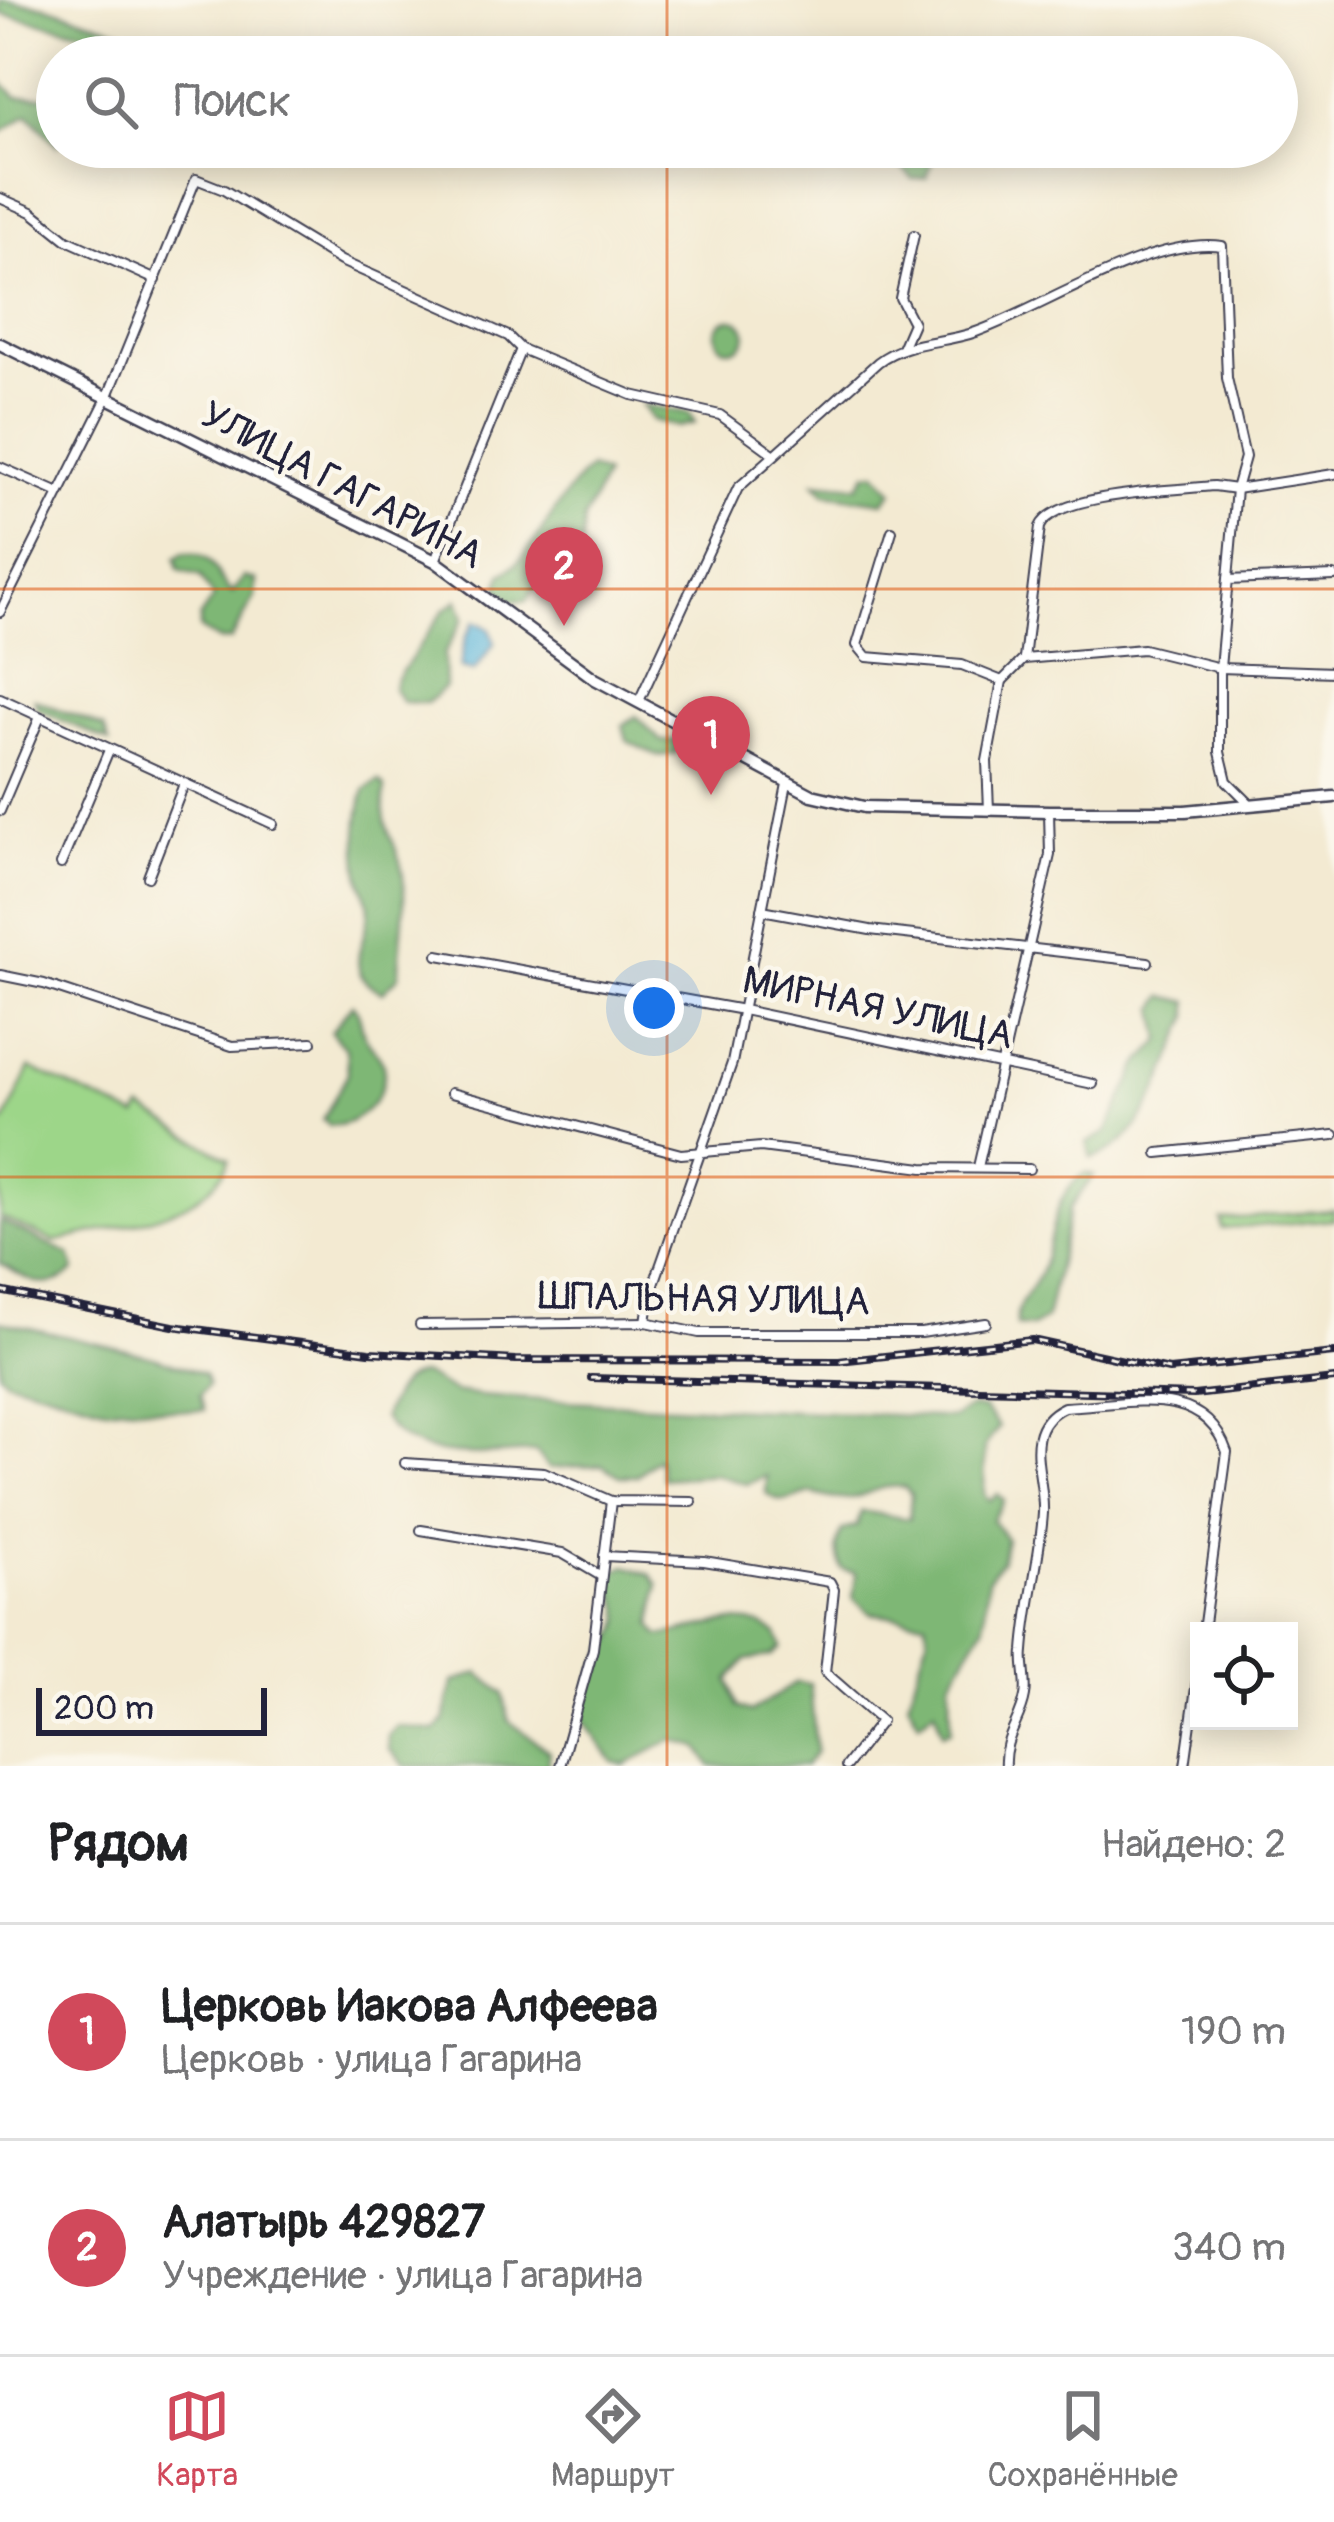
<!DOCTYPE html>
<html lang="ru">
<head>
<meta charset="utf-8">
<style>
  :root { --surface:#fff; --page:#f6f6f6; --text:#202124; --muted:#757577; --line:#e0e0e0; --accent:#d1495b }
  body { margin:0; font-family:Pangolin,sans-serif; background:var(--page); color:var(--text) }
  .controls { position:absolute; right:36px; bottom:36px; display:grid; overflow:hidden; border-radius:0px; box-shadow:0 6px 30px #0003 }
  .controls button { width:108px; height:108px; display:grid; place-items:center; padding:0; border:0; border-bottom:3px solid var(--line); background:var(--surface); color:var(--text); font:60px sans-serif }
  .scale { position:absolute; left:36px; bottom:30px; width:231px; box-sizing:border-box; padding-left:12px; border:6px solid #22223b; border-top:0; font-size:33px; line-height:42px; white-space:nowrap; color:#22223b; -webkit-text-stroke:9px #fbf7ec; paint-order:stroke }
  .you { position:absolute; left:654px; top:1008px; width:42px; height:42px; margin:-30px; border:9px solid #fff; border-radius:50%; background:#1a73e8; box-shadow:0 0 0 18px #1a73e833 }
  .badge { display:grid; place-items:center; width:78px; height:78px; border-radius:50%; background:var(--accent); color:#fff; font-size:39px; font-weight:700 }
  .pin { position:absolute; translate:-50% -99px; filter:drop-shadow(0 3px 6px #0008) }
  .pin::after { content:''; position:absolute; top:63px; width:42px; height:36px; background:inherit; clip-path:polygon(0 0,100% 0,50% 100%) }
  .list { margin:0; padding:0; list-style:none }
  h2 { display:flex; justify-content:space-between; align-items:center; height:156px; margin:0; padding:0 48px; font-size:51px }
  h2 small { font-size:39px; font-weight:400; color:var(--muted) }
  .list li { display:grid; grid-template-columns:78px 1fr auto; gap:36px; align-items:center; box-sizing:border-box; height:216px; padding:0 48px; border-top:3px solid var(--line) }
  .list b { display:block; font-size:45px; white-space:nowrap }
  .list p { margin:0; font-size:39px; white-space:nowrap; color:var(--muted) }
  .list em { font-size:39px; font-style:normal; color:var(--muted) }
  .icon { flex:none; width:66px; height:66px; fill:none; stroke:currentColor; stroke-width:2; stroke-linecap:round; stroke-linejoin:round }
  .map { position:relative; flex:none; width:1334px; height:1766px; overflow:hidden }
  .search { position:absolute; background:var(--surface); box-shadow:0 6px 30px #0003; left:36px; right:36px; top:36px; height:132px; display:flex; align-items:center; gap:30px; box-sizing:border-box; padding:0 42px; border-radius:66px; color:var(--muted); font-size:45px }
  .sheet { height:588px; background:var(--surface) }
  nav { display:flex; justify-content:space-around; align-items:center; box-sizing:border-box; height:168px; border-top:3px solid var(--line); background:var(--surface); font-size:33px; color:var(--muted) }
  nav a { display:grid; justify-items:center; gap:6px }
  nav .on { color:var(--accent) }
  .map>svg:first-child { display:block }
</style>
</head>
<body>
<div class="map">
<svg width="1334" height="1766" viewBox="0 0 1334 1766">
  <rect width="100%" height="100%" fill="#fbf7ec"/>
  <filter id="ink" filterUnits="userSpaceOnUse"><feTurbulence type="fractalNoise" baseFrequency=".00833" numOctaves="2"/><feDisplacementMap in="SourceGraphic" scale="24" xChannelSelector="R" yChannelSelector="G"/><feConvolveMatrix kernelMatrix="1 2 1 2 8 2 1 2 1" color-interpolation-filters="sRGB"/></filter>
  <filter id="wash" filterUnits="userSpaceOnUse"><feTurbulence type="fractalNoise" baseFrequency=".004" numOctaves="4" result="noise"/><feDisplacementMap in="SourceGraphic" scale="48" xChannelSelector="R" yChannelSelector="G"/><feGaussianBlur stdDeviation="2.7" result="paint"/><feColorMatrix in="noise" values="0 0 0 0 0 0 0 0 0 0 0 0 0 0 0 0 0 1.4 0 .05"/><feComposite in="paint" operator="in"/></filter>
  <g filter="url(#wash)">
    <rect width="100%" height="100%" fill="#f3ead2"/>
    <g fill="#9dd689" stroke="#607c62" stroke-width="3">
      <path d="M30,1068L137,1117L142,1109L229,1159C208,1219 111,1226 55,1242L0,1217V1120L5,1122Z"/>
      <polygon points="1334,1210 1334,1219 1222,1229 1221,1220"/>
    </g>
    <g fill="#7eb775" stroke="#506c58" stroke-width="3">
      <polygon points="0,0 47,6 129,33 129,41 0,14"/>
      <polygon points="0,80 17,97 43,96 54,101 57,145 28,114 0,133"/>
      <polygon points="912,147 936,147 927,178 913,179 898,164"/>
      <circle cx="731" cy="334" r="15"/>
      <polygon points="642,405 689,413 695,423 678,427 652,420"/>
      <path d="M590,468L605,475L584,520L580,562L550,566L526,601L510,600L498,590L502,574C533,559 557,495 590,468Z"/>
      <polygon points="876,472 893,491 884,502 826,494 815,482 858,486 867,473"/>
      <path d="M183,553C217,551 212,575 232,593L244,577L256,580L255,597L231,640L219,641L200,629V617L213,598L200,576L179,570L176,558Z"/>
      <polygon points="458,600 464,618 444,654 445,687 427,703 403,702 393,689 396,680 444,610"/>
      <polygon points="34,699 104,728 109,742 38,709"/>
      <polygon points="636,716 661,741 677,740 679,748 674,754 657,756 627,741 623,725"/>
      <path d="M379,781L385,787C379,831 395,835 402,870C408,903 399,942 399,976L383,992C338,974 368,939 369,911C369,899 362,886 360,874C356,848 357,815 365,790Z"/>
      <path d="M1164,996L1189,1002V1018C1166,1065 1147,1147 1091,1158L1087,1143L1107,1132L1139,1064L1162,1040L1156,1009Z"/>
      <path d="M352,1004C363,1014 359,1026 366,1038C370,1046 379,1053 382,1062C393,1092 357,1129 329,1125L323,1119L348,1073L346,1049L331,1032Z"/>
      <path d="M1085,1173L1094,1175L1070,1208L1046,1319L1032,1327L1016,1326C1016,1302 1029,1294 1039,1275C1055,1241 1049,1196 1085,1173Z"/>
      <path d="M0,1221L70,1255L75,1270C49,1297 27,1279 0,1263Z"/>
      <path d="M0,1321L154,1357L204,1374L208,1385L200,1395L204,1410C171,1414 139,1402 108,1408L7,1380L0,1373Z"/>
      <path d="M422,1374L454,1392L481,1396C638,1407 795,1409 953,1418L970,1407L984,1409L999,1427L985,1446L984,1494L989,1500L998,1494L1004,1501L992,1520L1006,1539L1001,1561L988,1578L984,1626L950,1682L951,1730L942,1733L935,1709L919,1722L908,1702L928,1635L926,1621L870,1613L853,1598L856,1573L842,1569C836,1554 834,1544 843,1530L857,1526L861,1511L909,1519L911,1494L905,1487C865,1482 863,1511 812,1493C793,1497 786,1507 766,1493L767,1476L747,1484L716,1475L663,1479L658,1458L637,1476H620L602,1465L548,1468L536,1452C488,1454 410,1466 383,1417C392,1397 399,1376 422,1374Z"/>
      <path d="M626,1566L651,1574L659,1585L652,1625L659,1636C696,1632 740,1607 776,1633L781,1647L772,1656L746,1660L729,1680L738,1707L751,1712L797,1682L810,1684L816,1751L805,1766H711L698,1747L672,1740L625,1765L613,1762L583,1720C586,1697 591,1674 604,1654C622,1625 629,1618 610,1585L614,1572Z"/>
      <polygon points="479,1673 503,1693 509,1721 550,1752 548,1766 405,1766 389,1749 388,1736 397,1726 436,1731 444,1721 453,1682"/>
    </g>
    <polygon fill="#5db6da" stroke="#406c8a" stroke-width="3" points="475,621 490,629 495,643 474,671 460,668 465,639"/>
  </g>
  <g filter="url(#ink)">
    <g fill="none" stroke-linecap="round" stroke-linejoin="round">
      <defs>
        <g id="minor">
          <polyline points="0,198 32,212 67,240 156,280"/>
          <polyline points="903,346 913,323 900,298 914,235"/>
          <polyline points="0,467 59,493"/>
          <polyline points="892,531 857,645 867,657 962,665 1002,681 1024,659 1143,649 1220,668 1334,672"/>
          <polyline points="435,561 521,349"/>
          <polyline points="1228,580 1334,576"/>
          <polyline points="0,612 108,396 196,179 224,190 341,261 508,336 521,349 632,395 720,415 772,453"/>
          <path d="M1024,659L1040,527C1054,493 1177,490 1214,486L1236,489L1334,474"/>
          <polyline points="0,698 273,824"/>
          <path d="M639,701L738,488L878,362C907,340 942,344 976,332C1044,308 1150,236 1222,246L1227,378L1245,457L1236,489L1220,668V752L1227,781L1251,805"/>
          <polyline points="989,810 987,761 1002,681"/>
          <polyline points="0,811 40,717"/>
          <polyline points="61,864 109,750"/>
          <polyline points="148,877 184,784"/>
          <polyline points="762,910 870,930 1148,962"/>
          <polyline points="438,955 743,1010 1093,1084"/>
          <polyline points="0,975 44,984 232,1046 312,1042"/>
          <polyline points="451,1093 681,1154 761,1147 923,1168 1029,1169"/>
          <polyline points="1158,1153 1334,1135"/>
          <polyline points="978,1167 1050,855 1049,811"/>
          <polyline points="646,1322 650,1295 732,1063 787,784"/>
          <polyline points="420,1325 646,1322 699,1333 921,1333 986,1323"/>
          <polyline points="405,1463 544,1472 611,1501 692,1502"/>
          <polyline points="421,1530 562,1553 601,1576"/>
          <polyline points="604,1556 704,1561 830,1582 834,1590 825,1672 881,1721 846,1766"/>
          <polyline points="560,1766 593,1649 611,1501"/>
          <path d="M1005,1766C1003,1738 1021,1721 1025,1696C1028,1682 1022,1666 1024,1651C1027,1605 1040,1559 1043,1513C1045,1474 1019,1428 1064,1407C1126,1405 1203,1381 1227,1452L1203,1631"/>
          <polyline points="1185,1766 1199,1666"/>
        </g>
        <polyline id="secondary" points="0,344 435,561 595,679 812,795 864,807 1049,811 1185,811 1334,797"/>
      </defs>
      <use href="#minor" stroke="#414052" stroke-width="12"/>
      <use href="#secondary" stroke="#414052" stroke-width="15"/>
      <use href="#minor" stroke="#fff" stroke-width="8"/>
      <use href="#secondary" stroke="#fff" stroke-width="10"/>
      <defs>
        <g id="rail">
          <polyline points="0,1291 173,1326 369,1352 516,1360 839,1361 1032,1340 1169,1370 1334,1353"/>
          <polyline points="591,1378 1194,1395 1334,1379"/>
        </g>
      </defs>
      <use href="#rail" stroke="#22223b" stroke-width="8"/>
      <use href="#rail" stroke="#fbf7ec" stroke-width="3" stroke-dasharray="9" stroke-linecap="butt"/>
    </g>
  </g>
  <path fill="none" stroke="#de560e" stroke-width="3" stroke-opacity="0.55" d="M667,0V57M667,147V1766M0,589H1334M0,1177H1334"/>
  <g text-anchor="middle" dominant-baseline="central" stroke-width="9" stroke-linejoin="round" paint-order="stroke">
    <g font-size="39" fill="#22223b" stroke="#fbf7ec">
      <text transform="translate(342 485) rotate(28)">УЛИЦА ГАГАРИНА</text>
      <text transform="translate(878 1008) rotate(12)">МИРНАЯ УЛИЦА</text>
      <text transform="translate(704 1299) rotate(1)">ШПАЛЬНАЯ УЛИЦА</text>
    </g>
  </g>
</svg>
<div class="controls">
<button><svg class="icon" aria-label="locate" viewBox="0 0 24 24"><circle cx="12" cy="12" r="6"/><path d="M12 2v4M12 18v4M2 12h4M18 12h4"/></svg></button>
</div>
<div class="scale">200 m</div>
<div class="you"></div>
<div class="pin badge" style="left:711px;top:795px">1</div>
<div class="pin badge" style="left:564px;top:626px">2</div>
<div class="search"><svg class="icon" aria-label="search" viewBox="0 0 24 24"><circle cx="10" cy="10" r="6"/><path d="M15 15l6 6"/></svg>Поиск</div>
</div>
<section class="sheet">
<h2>Рядом<small>Найдено: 2</small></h2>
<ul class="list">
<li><span class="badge">1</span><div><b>Церковь Иакова Алфеева</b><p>Церковь · улица Гагарина</p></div><em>190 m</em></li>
<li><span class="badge">2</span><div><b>Алатырь 429827</b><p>Учреждение · улица Гагарина</p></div><em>340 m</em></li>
</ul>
</section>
<nav>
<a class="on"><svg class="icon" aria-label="map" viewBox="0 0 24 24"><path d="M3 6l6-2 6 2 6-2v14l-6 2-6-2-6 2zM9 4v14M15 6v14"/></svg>Карта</a>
<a><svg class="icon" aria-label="directions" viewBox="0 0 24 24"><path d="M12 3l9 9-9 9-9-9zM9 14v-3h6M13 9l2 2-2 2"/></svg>Маршрут</a>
<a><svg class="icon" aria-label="saved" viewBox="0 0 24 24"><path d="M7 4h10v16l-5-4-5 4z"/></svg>Сохранённые</a>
</nav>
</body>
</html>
